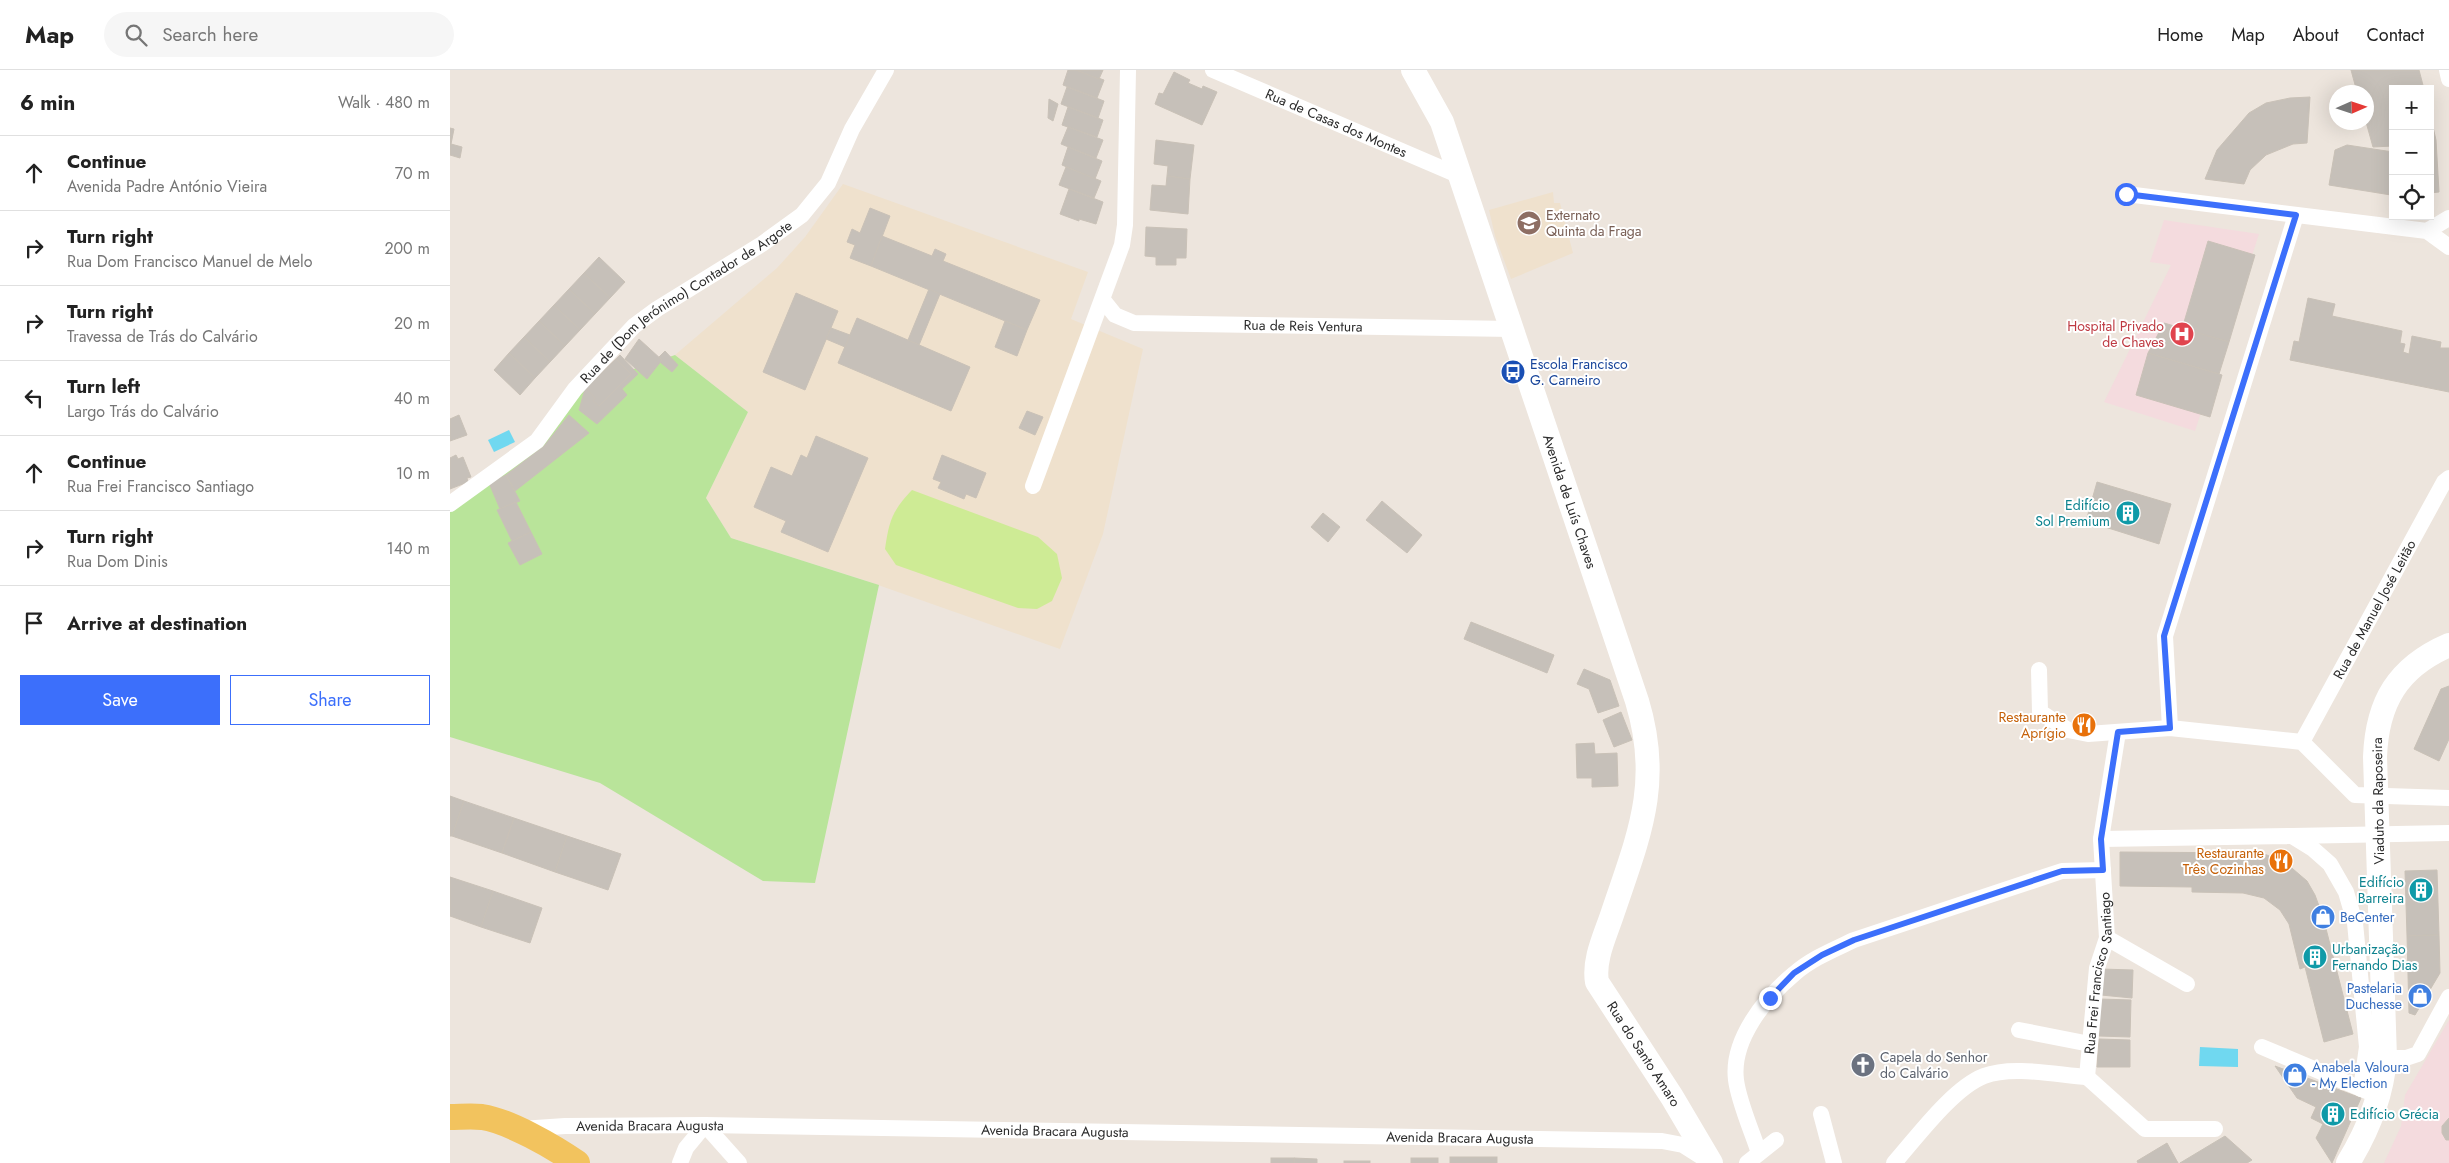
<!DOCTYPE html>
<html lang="en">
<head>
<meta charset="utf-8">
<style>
  :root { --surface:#fff; --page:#f6f6f6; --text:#222; --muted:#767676; --line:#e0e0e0; --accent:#3c6ffb }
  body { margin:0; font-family:Jost,sans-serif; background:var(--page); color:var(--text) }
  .controls { position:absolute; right:15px; top:15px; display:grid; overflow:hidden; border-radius:0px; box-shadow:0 5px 20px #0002 }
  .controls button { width:45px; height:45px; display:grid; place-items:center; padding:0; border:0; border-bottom:1px solid var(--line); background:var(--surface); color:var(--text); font:25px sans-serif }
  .compass { position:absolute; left:1879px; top:15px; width:45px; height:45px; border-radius:50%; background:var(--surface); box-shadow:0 5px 20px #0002; rotate:87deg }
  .stop { position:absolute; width:15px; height:15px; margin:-11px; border:4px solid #3c6ffb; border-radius:50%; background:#fff }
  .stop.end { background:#3c6ffb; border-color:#fff; box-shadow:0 1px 5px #0008 }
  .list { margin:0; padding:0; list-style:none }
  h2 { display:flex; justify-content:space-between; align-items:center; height:65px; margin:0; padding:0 20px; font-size:21px }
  h2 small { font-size:16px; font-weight:400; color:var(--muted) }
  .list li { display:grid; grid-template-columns:32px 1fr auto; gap:15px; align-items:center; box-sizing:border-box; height:75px; padding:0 20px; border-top:1px solid var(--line) }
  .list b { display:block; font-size:19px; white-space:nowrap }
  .list p { margin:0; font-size:16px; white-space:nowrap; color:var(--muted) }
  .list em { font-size:16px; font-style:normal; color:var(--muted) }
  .actions { display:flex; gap:10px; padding:15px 20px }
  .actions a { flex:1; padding:11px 0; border:1px solid var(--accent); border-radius:0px; text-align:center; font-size:18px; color:var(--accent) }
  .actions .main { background:var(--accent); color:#fff }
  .icon { flex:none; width:28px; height:28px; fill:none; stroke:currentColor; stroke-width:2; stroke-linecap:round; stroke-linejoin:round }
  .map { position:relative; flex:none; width:1999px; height:1093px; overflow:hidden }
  header { display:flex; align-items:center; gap:30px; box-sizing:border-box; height:70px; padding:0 25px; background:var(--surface); border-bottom:1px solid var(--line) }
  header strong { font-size:24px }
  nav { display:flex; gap:28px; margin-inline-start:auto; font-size:18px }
  .search { width:350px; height:45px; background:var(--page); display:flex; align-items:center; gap:12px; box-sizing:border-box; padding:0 18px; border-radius:28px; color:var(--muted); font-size:19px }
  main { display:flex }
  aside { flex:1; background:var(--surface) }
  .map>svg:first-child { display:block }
</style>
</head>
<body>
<header>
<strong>Map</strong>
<div class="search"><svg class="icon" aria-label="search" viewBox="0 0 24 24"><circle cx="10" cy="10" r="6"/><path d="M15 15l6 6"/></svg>Search here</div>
<nav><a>Home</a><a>Map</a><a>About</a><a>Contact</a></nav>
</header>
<main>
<aside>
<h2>6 min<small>Walk · 480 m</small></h2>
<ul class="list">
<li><svg class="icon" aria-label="ahead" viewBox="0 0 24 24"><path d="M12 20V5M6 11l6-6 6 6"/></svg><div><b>Continue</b><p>Avenida Padre António Vieira</p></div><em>70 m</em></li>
<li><svg class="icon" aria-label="right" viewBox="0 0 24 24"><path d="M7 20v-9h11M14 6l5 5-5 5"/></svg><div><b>Turn right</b><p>Rua Dom Francisco Manuel de Melo</p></div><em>200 m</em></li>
<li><svg class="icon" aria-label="right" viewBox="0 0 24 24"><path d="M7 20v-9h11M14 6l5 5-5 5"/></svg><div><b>Turn right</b><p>Travessa de Trás do Calvário</p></div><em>20 m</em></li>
<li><svg class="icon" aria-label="left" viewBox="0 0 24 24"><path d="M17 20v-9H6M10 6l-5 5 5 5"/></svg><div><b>Turn left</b><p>Largo Trás do Calvário</p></div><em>40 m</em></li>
<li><svg class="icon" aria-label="ahead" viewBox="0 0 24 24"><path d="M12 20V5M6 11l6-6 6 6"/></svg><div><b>Continue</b><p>Rua Frei Francisco Santiago</p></div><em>10 m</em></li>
<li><svg class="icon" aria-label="right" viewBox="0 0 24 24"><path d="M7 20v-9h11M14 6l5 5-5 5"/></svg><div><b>Turn right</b><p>Rua Dom Dinis</p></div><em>140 m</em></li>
<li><svg class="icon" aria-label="arrive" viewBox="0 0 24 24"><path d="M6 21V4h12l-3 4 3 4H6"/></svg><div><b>Arrive at destination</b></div></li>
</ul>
<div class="actions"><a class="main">Save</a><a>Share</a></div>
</aside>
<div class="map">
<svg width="1999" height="1093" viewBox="0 0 1999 1093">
  <rect width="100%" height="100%" fill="#ede5dd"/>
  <g fill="#efe1cd">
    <polygon points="393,114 638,202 621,249 693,279 653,464 610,579 411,509 281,468 256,428 298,342 225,285 327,198 355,167"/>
    <polygon points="1103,122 1104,133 1110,133 1123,183 1061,209 1045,166 1039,140"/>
  </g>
  <g fill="#f4dbde">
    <polygon points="1714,150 1809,164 1745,361 1654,332 1721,195 1700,192"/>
    <polygon points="1999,950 1999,1093 1934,1093 1951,1056 1955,1025"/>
  </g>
  <polygon fill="#b9e49a" points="225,285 298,342 256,428 281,468 429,515 365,813 313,811 150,713 0,667 0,440 39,413 125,319"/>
  <path fill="#ceeb95" d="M462,420L588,467L607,484L612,508L602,531L587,539L568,538L446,495L435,479C439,451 442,441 462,420Z"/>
  <g fill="#70d8f0">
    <polygon points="59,360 65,372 44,382 38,370"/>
    <polygon points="1750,977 1788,979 1788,997 1749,996"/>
  </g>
  <g fill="#c6c0b9" stroke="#c9c1b7">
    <polygon points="618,0 626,0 654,10 647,28 613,15"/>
    <polygon points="626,0 653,0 649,9"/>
    <polygon points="1901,0 1969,0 1974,19 1943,19 1943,76 1923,77 1916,52 1916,22 1907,22"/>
    <polygon points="724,2 740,10 738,13 752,19 753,16 767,22 752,55 705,34 709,23 713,24"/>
    <polygon points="617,17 654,31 648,48 611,34"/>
    <polygon points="1860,27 1857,73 1843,74 1816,85 1800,100 1794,114 1755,109 1767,80 1799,43 1816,33 1840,28"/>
    <polygon points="599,29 608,34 603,51 598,48"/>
    <polygon points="618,37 653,50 647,67 612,55"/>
    <polygon points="1980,44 1986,70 1989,122 1980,123"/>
    <polygon points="618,57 653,70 646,88 611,74"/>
    <polygon points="0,58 4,59 1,74 12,77 10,88 0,85"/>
    <polygon points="706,70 744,75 740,109 717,106 718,96 704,94"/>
    <polygon points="1897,75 1943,82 1943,128 1941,125 1879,115 1885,80"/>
    <polygon points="618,77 652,91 645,109 612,95"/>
    <polygon points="616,97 651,111 644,128 609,115"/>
    <polygon points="717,106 740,109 738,144 700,140 702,115 716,116"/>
    <polygon points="619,119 653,132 646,154 629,149 629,151 610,144"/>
    <polygon points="420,138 440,146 421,196 400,188 405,175 397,172 402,159 410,163"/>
    <polygon points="696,157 737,159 736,188 726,188 726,195 706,195 706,187 695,186"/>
    <polygon points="432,166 482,186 485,179 496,184 493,191 590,230 577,260 421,196"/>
    <polygon points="1758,171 1805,185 1779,272 1732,259"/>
    <polygon points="149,187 175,212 160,228 134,203"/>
    <polygon points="134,203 160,228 145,244 119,219"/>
    <polygon points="119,219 145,244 130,260 104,235"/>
    <polygon points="479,219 490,224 469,275 458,270"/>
    <polygon points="346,223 388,241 355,320 313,302"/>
    <polygon points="1858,228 1885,234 1882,246 1952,261 1950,273 1955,274 1953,282 1959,284 1962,266 1991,272 1990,278 1999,278 1999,322 1840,290 1844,271 1849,272"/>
    <polygon points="104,235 130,260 115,276 89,251"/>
    <polygon points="407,248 520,297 501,341 388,293"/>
    <polygon points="89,251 115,276 100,292 74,267"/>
    <polygon points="555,251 577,260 567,286 545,277"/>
    <polygon points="1714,253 1779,272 1769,304 1698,283"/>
    <polygon points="381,258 400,265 395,277 376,269"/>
    <polygon points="74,267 100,292 85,308 59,283"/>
    <polygon points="189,269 212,290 197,309 175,289"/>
    <polygon points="215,281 228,295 222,302 210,292 212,290 209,287"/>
    <polygon points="59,283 85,308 70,325 44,300"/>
    <polygon points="1698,283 1772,305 1760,347 1686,325"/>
    <polygon points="170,285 188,304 172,319 177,325 147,354 129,340 135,319"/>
    <polygon points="166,289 181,304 149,336 143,331 145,328 136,318"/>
    <polygon points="577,341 593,347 585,365 569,358"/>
    <polygon points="9,345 17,365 0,371 0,349"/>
    <polygon points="119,345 139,363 65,421 56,405 94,376"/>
    <polygon points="366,366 418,388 378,482 331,462 336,451 304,437 321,397 342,406 351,385 357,388"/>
    <polygon points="6,385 8,389 13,387 21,407 17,408 18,412 0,419 0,388"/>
    <polygon points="492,385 536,403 526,428 516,424 514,429 488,418 491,412 483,409"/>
    <polygon points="56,405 70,431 50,439 39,413"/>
    <polygon points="1647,412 1721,434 1709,474 1636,451"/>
    <polygon points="932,431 972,465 957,483 916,450"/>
    <polygon points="66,432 81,462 62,471 47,440"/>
    <polygon points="873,443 890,457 878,472 861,457"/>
    <polygon points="81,462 92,484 70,495 58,473"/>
    <polygon points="1021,552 1104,585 1097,603 1014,569"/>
    <polygon points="1134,599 1160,610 1169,636 1148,643 1139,619 1127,614"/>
    <polygon points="1999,616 1999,669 1989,691 1964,679 1991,619"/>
    <polygon points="1171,642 1182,670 1164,677 1153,650"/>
    <polygon points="1144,673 1145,684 1167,683 1168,716 1142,717 1142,708 1127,708 1126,674"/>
    <polygon points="0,726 14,731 2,766 0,766"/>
    <polygon points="14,731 64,748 52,783 2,766"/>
    <polygon points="64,748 117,766 105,802 52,783"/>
    <polygon points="117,766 171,784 158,820 105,802"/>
    <polygon points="1670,782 1812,783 1836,793 1857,811 1865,825 1873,847 1903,964 1874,972 1855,897 1850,899 1839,854 1830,840 1814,828 1793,823 1742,822 1742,817 1670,816"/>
    <polygon points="1987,800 1989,865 1957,866 1955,801"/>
    <polygon points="0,807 43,821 31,857 0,846"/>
    <polygon points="43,821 92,838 80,873 31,857"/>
    <polygon points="1989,865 1990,903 1965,945 1959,943 1957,866"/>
    <polygon points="1651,899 1683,900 1682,928 1651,925"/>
    <polygon points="1650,929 1681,930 1680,967 1649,966"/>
    <polygon points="1649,969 1680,970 1680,997 1647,997"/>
    <polygon points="1415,984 1422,1001 1410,1005 1404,989"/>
    <polygon points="1825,996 1911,1028 1882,1093 1866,1068 1873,1054 1861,1048 1866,1037 1847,1028"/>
    <polygon points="1999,1048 1999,1070 1996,1070 1992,1063 1992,1056"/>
    <polygon points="1775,1066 1802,1090 1797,1093 1730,1093"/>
    <polygon points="1717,1073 1728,1093 1688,1093 1687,1091"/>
    <rect x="1000" y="1087" width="47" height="6"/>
    <rect x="821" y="1088" width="23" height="5"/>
    <polygon points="844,1088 867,1089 867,1093 844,1093"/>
    <rect x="961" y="1088" width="27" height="5"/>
    <rect x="894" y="1091" width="26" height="2"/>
  </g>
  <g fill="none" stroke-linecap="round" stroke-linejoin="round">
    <g stroke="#fff" stroke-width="16">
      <path id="s1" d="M763,0L1010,106"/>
      <polyline points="1997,0 1999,9"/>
      <polyline points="1676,124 1977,161 1999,177"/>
      <polyline points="1977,161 1999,148"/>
      <path id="s2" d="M653,230L665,245L684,253L1063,259"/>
      <polyline points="583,416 672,175 675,155 678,0"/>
      <path id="s3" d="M0,434L87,371L125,319L184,256L207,239L312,174L352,145L378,113L402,59L436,0"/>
      <polyline points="1589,600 1590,642 1618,660 1638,664 1720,658 1852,672 1905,725 1999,728"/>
      <polyline points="1720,658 1715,566 1846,145"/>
      <path id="s4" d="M1852,672L1994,412L1999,408"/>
      <polyline points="1842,766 1999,763"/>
      <polyline points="1651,769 1842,766 1863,779 1880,794 1896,822 1905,853 1917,977 1911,1019"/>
      <polyline points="1657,868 1737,914"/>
      <polyline points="1569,960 1640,974"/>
      <polyline points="1812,977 1921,1023"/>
      <polyline points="1935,988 1956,988 1968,984 1999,927"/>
      <path id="s5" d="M1637,1007L1647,898L1657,868L1651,769L1668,662"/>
      <polyline points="1637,1007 1695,1059 1765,1059"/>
      <polyline points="1371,1044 1384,1093"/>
      <path id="s6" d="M71,1059L115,1056L255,1055L1212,1071L1233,1075L1255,1089"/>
      <path d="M1309,1083C1302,1061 1289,1033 1286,1010C1281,970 1315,928 1344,904C1361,889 1383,880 1404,870L1612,801L1653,800"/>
      <polyline points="230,1093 236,1078 255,1055 289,1093"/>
      <polyline points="1297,1093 1326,1070"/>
      <path d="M1444,1093C1467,1067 1503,1018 1534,1006C1562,995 1607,1005 1637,1007"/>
    </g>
    <g stroke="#fff" stroke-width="24">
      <path id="s7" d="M963,0L992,52L1187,631C1212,713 1189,765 1163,842C1156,864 1143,889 1147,912L1222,1027L1261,1093"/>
      <path d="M1898,1093C1917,1062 1932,1025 1935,988L1925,687C1927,632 1948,597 1999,575"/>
    </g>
    <path stroke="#f2c35e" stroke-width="26" d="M0,1047C10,1047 21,1046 32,1047C59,1051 104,1077 127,1093"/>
  </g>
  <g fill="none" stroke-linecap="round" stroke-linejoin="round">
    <polyline stroke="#3c6ffb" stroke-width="6" points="1320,928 1344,903 1372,885 1404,870 1612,801 1653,800 1651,769 1668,662 1720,658 1714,566 1846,145 1676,124"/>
  </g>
  <defs>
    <symbol id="school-disc" viewBox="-11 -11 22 22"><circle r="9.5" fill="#8d6e63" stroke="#fff"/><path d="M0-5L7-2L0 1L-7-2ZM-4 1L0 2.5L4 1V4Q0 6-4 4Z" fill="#fff"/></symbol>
    <symbol id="hospital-disc" viewBox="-11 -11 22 22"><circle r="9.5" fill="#e0444e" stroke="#fff"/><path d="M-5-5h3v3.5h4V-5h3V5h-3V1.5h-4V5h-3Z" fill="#fff"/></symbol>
    <symbol id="bus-disc" viewBox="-11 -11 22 22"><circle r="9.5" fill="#1a4fb4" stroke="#fff"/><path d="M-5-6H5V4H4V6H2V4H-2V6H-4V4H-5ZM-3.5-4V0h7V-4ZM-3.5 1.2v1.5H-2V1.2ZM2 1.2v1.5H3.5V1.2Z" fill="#fff"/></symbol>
    <symbol id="building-disc" viewBox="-11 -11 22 22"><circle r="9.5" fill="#0f9aa8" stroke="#fff"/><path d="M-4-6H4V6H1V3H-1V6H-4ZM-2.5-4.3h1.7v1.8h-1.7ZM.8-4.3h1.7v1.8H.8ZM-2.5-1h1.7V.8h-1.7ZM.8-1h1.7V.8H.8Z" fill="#fff"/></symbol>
    <symbol id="restaurant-disc" viewBox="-11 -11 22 22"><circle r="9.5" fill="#e8710a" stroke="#fff"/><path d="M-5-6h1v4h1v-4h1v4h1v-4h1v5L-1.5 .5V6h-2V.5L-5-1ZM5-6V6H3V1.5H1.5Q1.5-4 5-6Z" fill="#fff"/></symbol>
    <symbol id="shop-disc" viewBox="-11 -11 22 22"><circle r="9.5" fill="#3f7fe0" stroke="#fff"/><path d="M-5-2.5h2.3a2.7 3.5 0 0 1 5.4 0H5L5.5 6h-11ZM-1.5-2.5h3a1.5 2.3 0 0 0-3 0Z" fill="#fff"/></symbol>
    <symbol id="church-disc" viewBox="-11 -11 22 22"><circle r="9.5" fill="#6b7280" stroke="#fff"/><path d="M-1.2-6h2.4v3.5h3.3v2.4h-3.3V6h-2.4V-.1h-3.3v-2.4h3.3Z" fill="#fff"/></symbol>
  </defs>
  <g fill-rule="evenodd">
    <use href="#school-disc" x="1065" y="139" width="28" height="28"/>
    <use href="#hospital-disc" x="1718" y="250" width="28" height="28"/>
    <use href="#bus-disc" x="1049" y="288" width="28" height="28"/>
    <use href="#building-disc" x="1664" y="429" width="28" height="28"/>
    <use href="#restaurant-disc" x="1620" y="641" width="28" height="28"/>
    <use href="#restaurant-disc" x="1817" y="777" width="28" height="28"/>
    <use href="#building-disc" x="1957" y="806" width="28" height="28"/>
    <use href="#shop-disc" x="1859" y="833" width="28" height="28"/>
    <use href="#building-disc" x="1851" y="873" width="28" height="28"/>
    <use href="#shop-disc" x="1956" y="912" width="28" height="28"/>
    <use href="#church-disc" x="1399" y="981" width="28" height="28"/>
    <use href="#shop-disc" x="1831" y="991" width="28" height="28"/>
    <use href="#building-disc" x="1869" y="1030" width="28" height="28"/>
  </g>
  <g text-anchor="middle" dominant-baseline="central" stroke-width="4" stroke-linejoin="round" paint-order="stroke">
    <g font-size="14" fill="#2b2b2b" stroke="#fff">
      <text stroke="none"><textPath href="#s1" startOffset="134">Rua de Casas dos Montes</textPath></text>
      <text stroke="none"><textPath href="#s3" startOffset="314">Rua de (Dom Jerónimo) Contador de Argote</textPath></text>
      <text stroke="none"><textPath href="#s2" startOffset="209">Rua de Reis Ventura</textPath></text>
      <text stroke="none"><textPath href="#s7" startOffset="460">Avenida de Luís Chaves</textPath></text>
      <text stroke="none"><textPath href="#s4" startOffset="151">Rua de Manuel José Leitão</textPath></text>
      <text transform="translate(1928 731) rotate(-91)">Viaduto da Raposeira</text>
      <text stroke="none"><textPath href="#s5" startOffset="105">Rua Frei Francisco Santiago</textPath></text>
      <text stroke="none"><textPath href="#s7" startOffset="1046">Rua do Santo Amaro</textPath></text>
      <text stroke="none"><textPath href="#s6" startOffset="129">Avenida Bracara Augusta</textPath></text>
      <text stroke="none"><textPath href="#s6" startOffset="534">Avenida Bracara Augusta</textPath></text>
      <text stroke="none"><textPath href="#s6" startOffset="939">Avenida Bracara Augusta</textPath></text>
    </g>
    <g font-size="14" fill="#785e54" stroke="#fff" text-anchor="start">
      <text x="1096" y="145">Externato<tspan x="1096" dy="16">Quinta da Fraga</tspan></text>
    </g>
    <g font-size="14" fill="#be3a42" stroke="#fff" text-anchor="end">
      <text x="1714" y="256">Hospital Privado<tspan x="1714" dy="16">de Chaves</tspan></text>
    </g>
    <g font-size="14" fill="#164399" stroke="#fff" text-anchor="start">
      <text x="1080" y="294">Escola Francisco<tspan x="1080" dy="16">G. Carneiro</tspan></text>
    </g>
    <g font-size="14" fill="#0d838f" stroke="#fff" text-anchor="end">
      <text x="1660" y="435">Edifício<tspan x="1660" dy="16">Sol Premium</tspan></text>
      <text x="1954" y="812">Edifício<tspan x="1954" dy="16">Barreira</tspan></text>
      <text x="1882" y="879" text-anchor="start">Urbanização<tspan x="1882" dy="16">Fernando Dias</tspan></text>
      <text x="1900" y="1044" text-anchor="start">Edifício Grécia</text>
    </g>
    <g font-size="14" fill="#c56008" stroke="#fff" text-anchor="end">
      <text x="1616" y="647">Restaurante<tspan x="1616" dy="16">Aprígio</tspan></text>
      <text x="1814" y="783">Restaurante<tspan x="1814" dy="16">Três Cozinhas</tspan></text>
    </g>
    <g font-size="14" fill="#366cbe" stroke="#fff" text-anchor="start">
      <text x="1890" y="847">BeCenter</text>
      <text x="1952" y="918" text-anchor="end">Pastelaria<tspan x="1952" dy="16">Duchesse</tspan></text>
      <text x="1862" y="997">Anabela Valoura<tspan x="1862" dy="16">- My Election</tspan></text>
    </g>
    <g font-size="14" fill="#5b616d" stroke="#fff" text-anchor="start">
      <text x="1430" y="987">Capela do Senhor<tspan x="1430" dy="16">do Calvário</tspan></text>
    </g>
  </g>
</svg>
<div class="controls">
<button>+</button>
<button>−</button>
<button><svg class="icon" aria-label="locate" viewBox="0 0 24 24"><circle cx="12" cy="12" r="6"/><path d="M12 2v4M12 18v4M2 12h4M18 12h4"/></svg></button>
</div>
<svg class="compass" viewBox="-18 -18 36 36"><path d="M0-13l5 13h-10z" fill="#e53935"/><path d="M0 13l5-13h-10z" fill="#767676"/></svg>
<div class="stop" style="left:1676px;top:124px"></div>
<div class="stop end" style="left:1320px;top:928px"></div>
</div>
</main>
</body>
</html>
